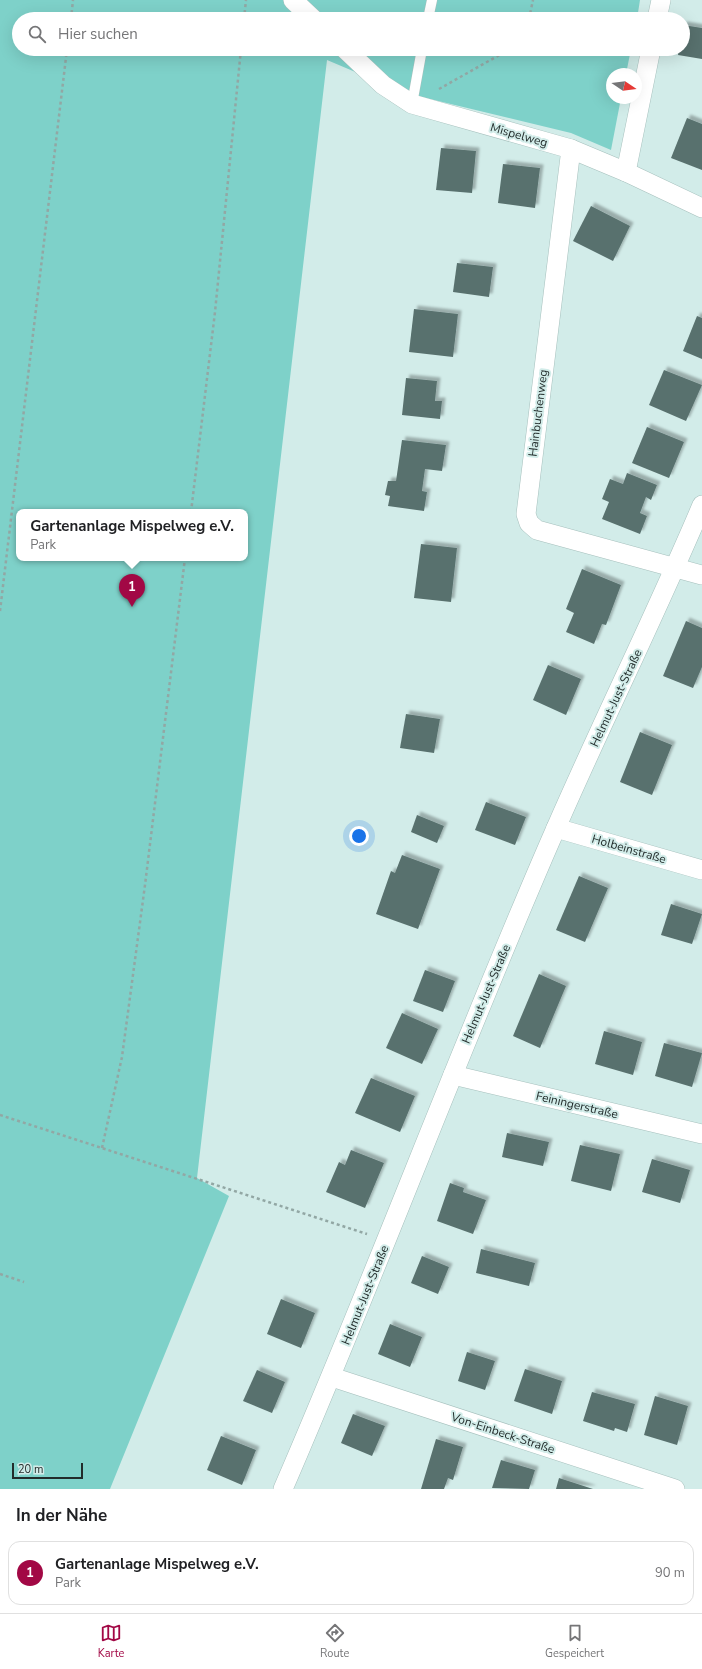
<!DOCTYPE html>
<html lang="de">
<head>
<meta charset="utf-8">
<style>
  :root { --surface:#fff; --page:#f6f6f6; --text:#202124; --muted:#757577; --line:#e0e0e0; --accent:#a20845 }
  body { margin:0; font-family:"Nunito Sans",sans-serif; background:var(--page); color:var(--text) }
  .compass { position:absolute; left:606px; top:68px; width:36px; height:36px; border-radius:50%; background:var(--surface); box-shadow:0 4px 16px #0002; rotate:103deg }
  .scale { position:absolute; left:12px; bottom:10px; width:71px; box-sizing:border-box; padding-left:4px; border:2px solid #222c2b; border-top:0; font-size:11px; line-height:14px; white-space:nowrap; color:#222c2b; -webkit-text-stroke:3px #d2ece9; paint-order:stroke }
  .you { position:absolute; left:359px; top:836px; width:14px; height:14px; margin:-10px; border:3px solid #fff; border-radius:50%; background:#1a73e8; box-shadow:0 0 0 6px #1a73e833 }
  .badge { display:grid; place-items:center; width:26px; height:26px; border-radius:50%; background:var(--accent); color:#fff; font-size:13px; font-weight:700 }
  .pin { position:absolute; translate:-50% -33px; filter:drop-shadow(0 1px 2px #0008) }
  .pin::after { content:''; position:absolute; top:21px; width:14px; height:12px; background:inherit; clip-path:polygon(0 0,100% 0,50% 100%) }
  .popup { position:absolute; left:16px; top:509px; width:232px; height:52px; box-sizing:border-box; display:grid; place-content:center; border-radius:8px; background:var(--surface); filter:drop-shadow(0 1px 3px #0005); font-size:13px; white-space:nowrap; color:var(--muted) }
  .popup b { font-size:15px; color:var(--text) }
  .popup::after { content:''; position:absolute; left:50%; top:100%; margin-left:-8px; border:8px solid transparent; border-top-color:var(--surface) }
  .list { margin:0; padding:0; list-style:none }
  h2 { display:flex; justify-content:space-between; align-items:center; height:52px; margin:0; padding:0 16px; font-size:17px }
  h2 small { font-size:13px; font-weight:400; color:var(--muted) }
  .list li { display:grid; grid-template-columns:26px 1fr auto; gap:12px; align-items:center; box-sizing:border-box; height:64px; margin:0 8px 8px; padding:0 8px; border:1px solid var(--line); border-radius:12px }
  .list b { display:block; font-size:15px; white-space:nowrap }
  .list p { margin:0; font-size:13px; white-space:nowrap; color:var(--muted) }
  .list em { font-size:13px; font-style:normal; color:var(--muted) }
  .icon { flex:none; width:22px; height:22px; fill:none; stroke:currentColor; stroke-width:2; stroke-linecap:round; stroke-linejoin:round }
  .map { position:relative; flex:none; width:702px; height:1489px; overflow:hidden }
  .search { position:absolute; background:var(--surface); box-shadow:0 4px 16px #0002; left:12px; right:12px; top:12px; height:44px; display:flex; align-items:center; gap:10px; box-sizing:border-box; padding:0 14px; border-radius:22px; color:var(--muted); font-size:15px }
  .sheet { height:124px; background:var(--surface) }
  nav { display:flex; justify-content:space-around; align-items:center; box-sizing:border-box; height:56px; border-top:1px solid var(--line); background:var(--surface); font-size:11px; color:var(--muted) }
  nav a { display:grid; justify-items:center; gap:2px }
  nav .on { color:var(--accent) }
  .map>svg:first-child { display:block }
</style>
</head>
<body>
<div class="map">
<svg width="702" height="1489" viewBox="0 0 702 1489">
  <defs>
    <filter id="shadow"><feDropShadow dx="3.5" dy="-3.5" stdDeviation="1" flood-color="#0004"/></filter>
  </defs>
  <rect width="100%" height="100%" fill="#d2ece9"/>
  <path fill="#7ed1c9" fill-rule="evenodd" d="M0,0H640L637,19H19V49H631L626,74H612V98H621L611,150L571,133L405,93L327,60L197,1178L229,1196L110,1489H0ZM19,512H245V558H19Z"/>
  <g fill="#59716e" filter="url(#shadow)">
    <polygon points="683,25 702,28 702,59 678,55 679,49 683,49"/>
    <polygon points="687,118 702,124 702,170 671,158"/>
    <polygon points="441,148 476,151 472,193 436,190"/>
    <polygon points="503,164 540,168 535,208 498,203"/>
    <polygon points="591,206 630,226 613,261 573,241"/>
    <polygon points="457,263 493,267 489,297 453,292"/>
    <polygon points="414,309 458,314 453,357 409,352"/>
    <polygon points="697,316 702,318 702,359 683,351"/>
    <polygon points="664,370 702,385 686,421 649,405"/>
    <polygon points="406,378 437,381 435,401 442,401 440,419 402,415"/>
    <polygon points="647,427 684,442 669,478 632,463"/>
    <polygon points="402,440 446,445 442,471 425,469 422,491 427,492 424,511 388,506 390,496 385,495 388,481 396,481"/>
    <polygon points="627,473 657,485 651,500 646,497 640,513 647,516 640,534 602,519 609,502 602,499 610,479 623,484"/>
    <polygon points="421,544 457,548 451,602 414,598"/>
    <polygon points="582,569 621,585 606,625 602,624 594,644 566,632 574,613 566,609"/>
    <polygon points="686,621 702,628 702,667 693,688 663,676"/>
    <polygon points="548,665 581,679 566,715 533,700"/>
    <polygon points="406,714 440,719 434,753 400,748"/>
    <polygon points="640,732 672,745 652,795 620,782"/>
    <polygon points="486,802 526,817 515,845 475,830"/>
    <polygon points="417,815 444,826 437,843 411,832"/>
    <polygon points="402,855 440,869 418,929 376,914 391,871 395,873"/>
    <polygon points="579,876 608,888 585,942 556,930"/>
    <polygon points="671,904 702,914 692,944 661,935"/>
    <polygon points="425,970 455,981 443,1012 413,1001"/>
    <polygon points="539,974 566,986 540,1048 513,1036"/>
    <polygon points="402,1013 438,1029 422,1064 386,1048"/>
    <polygon points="604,1031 642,1042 633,1075 595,1064"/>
    <polygon points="664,1043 702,1053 692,1087 655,1076"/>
    <polygon points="371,1078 415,1096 400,1132 355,1113"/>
    <polygon points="507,1133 549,1142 543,1166 502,1157"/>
    <polygon points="580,1145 620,1154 611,1191 571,1181"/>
    <polygon points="351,1150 384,1163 365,1208 326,1192 339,1162 345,1165"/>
    <polygon points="652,1159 690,1170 680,1203 642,1192"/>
    <polygon points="450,1183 464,1188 463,1192 486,1200 473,1234 437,1221"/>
    <polygon points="481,1249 535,1263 529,1286 476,1273"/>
    <polygon points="422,1256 449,1267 438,1294 411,1283"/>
    <polygon points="281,1299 315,1313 301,1348 267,1334"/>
    <polygon points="390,1324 422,1337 410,1367 378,1354"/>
    <polygon points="467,1352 495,1361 485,1390 458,1381"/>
    <polygon points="525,1369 562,1381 552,1414 514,1401"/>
    <polygon points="257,1370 285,1382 272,1413 243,1401"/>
    <polygon points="592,1392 635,1404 627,1432 615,1428 614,1431 583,1421"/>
    <polygon points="655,1396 688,1406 677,1445 644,1435"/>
    <polygon points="353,1414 385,1426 372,1456 341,1443"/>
    <polygon points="221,1436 256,1450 242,1485 207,1470"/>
    <polygon points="436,1439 463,1447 453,1480 448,1478 444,1489 421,1489"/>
    <polygon points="501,1460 535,1470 529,1489 492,1488"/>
    <polygon points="559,1478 593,1489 556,1489"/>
  </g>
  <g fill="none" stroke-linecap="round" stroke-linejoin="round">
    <defs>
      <g id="service">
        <polyline points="428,19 432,0"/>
        <polyline points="412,104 422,49"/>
      </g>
      <g id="minor">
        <polyline points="293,0 313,19"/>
        <polyline points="657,19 661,0"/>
        <polyline points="345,49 383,85 412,104 571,149 626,172 702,208"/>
        <polyline points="571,149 526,514 529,523 537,530 702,575"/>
        <polyline points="626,172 651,49"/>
        <polyline points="556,828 702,870"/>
        <polyline points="453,1075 702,1134"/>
        <polyline points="332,1377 675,1489"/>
        <path d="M283,1489C378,1270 460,1047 556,828C603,720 656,614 702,505"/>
      </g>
    </defs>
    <use href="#service" stroke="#a6c0bd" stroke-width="11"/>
    <use href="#minor" stroke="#a6c0bd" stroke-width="20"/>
    <g stroke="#92a7a4" stroke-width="2.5" stroke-dasharray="3 3" stroke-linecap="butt">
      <polyline points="71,19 73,0"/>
      <polyline points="244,19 246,0"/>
      <polyline points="529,19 533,0"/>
      <polyline points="439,89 510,49"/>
      <polyline points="191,512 215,312 241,49"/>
      <polyline points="0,611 67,49"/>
      <polyline points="0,1115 367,1234"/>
      <polyline points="102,1148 122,1057 145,885 185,558"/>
      <polyline points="0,1274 24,1282"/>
    </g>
    <use href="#service" stroke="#fff" stroke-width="10"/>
    <use href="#minor" stroke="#fff" stroke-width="19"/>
  </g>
  <g text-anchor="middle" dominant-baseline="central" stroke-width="4" stroke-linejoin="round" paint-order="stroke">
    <g font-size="12" fill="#222c2b" stroke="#d2ece9">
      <text transform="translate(519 135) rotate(16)">Mispelweg</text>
      <text transform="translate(538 413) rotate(-83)">Hainbuchenweg</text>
      <text transform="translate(616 698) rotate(-65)">Helmut-Just-Straße</text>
      <text transform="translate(629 849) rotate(16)">Holbeinstraße</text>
      <text transform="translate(486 994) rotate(-67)">Helmut-Just-Straße</text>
      <text transform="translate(577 1105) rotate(13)">Feiningerstraße</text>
      <text transform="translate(365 1295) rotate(-68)">Helmut-Just-Straße</text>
      <text transform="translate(503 1433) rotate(18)">Von-Einbeck-Straße</text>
    </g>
  </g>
</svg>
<svg class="compass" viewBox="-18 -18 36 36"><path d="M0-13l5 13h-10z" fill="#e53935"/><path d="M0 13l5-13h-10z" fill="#757577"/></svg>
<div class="scale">20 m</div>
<div class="you"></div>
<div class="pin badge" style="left:132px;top:607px">1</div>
<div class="popup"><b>Gartenanlage Mispelweg e.V.</b>Park</div>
<div class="search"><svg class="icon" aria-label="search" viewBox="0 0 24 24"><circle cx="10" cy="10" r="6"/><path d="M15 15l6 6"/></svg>Hier suchen</div>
</div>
<section class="sheet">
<h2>In der Nähe<small></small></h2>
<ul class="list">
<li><span class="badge">1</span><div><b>Gartenanlage Mispelweg e.V.</b><p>Park</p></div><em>90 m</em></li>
</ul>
</section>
<nav>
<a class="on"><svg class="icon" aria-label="map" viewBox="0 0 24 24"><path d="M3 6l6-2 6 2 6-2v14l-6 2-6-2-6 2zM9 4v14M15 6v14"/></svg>Karte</a>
<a><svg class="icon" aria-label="directions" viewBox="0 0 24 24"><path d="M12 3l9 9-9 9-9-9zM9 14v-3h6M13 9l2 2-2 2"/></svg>Route</a>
<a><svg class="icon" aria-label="saved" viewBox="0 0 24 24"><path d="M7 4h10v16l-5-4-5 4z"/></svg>Gespeichert</a>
</nav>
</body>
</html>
